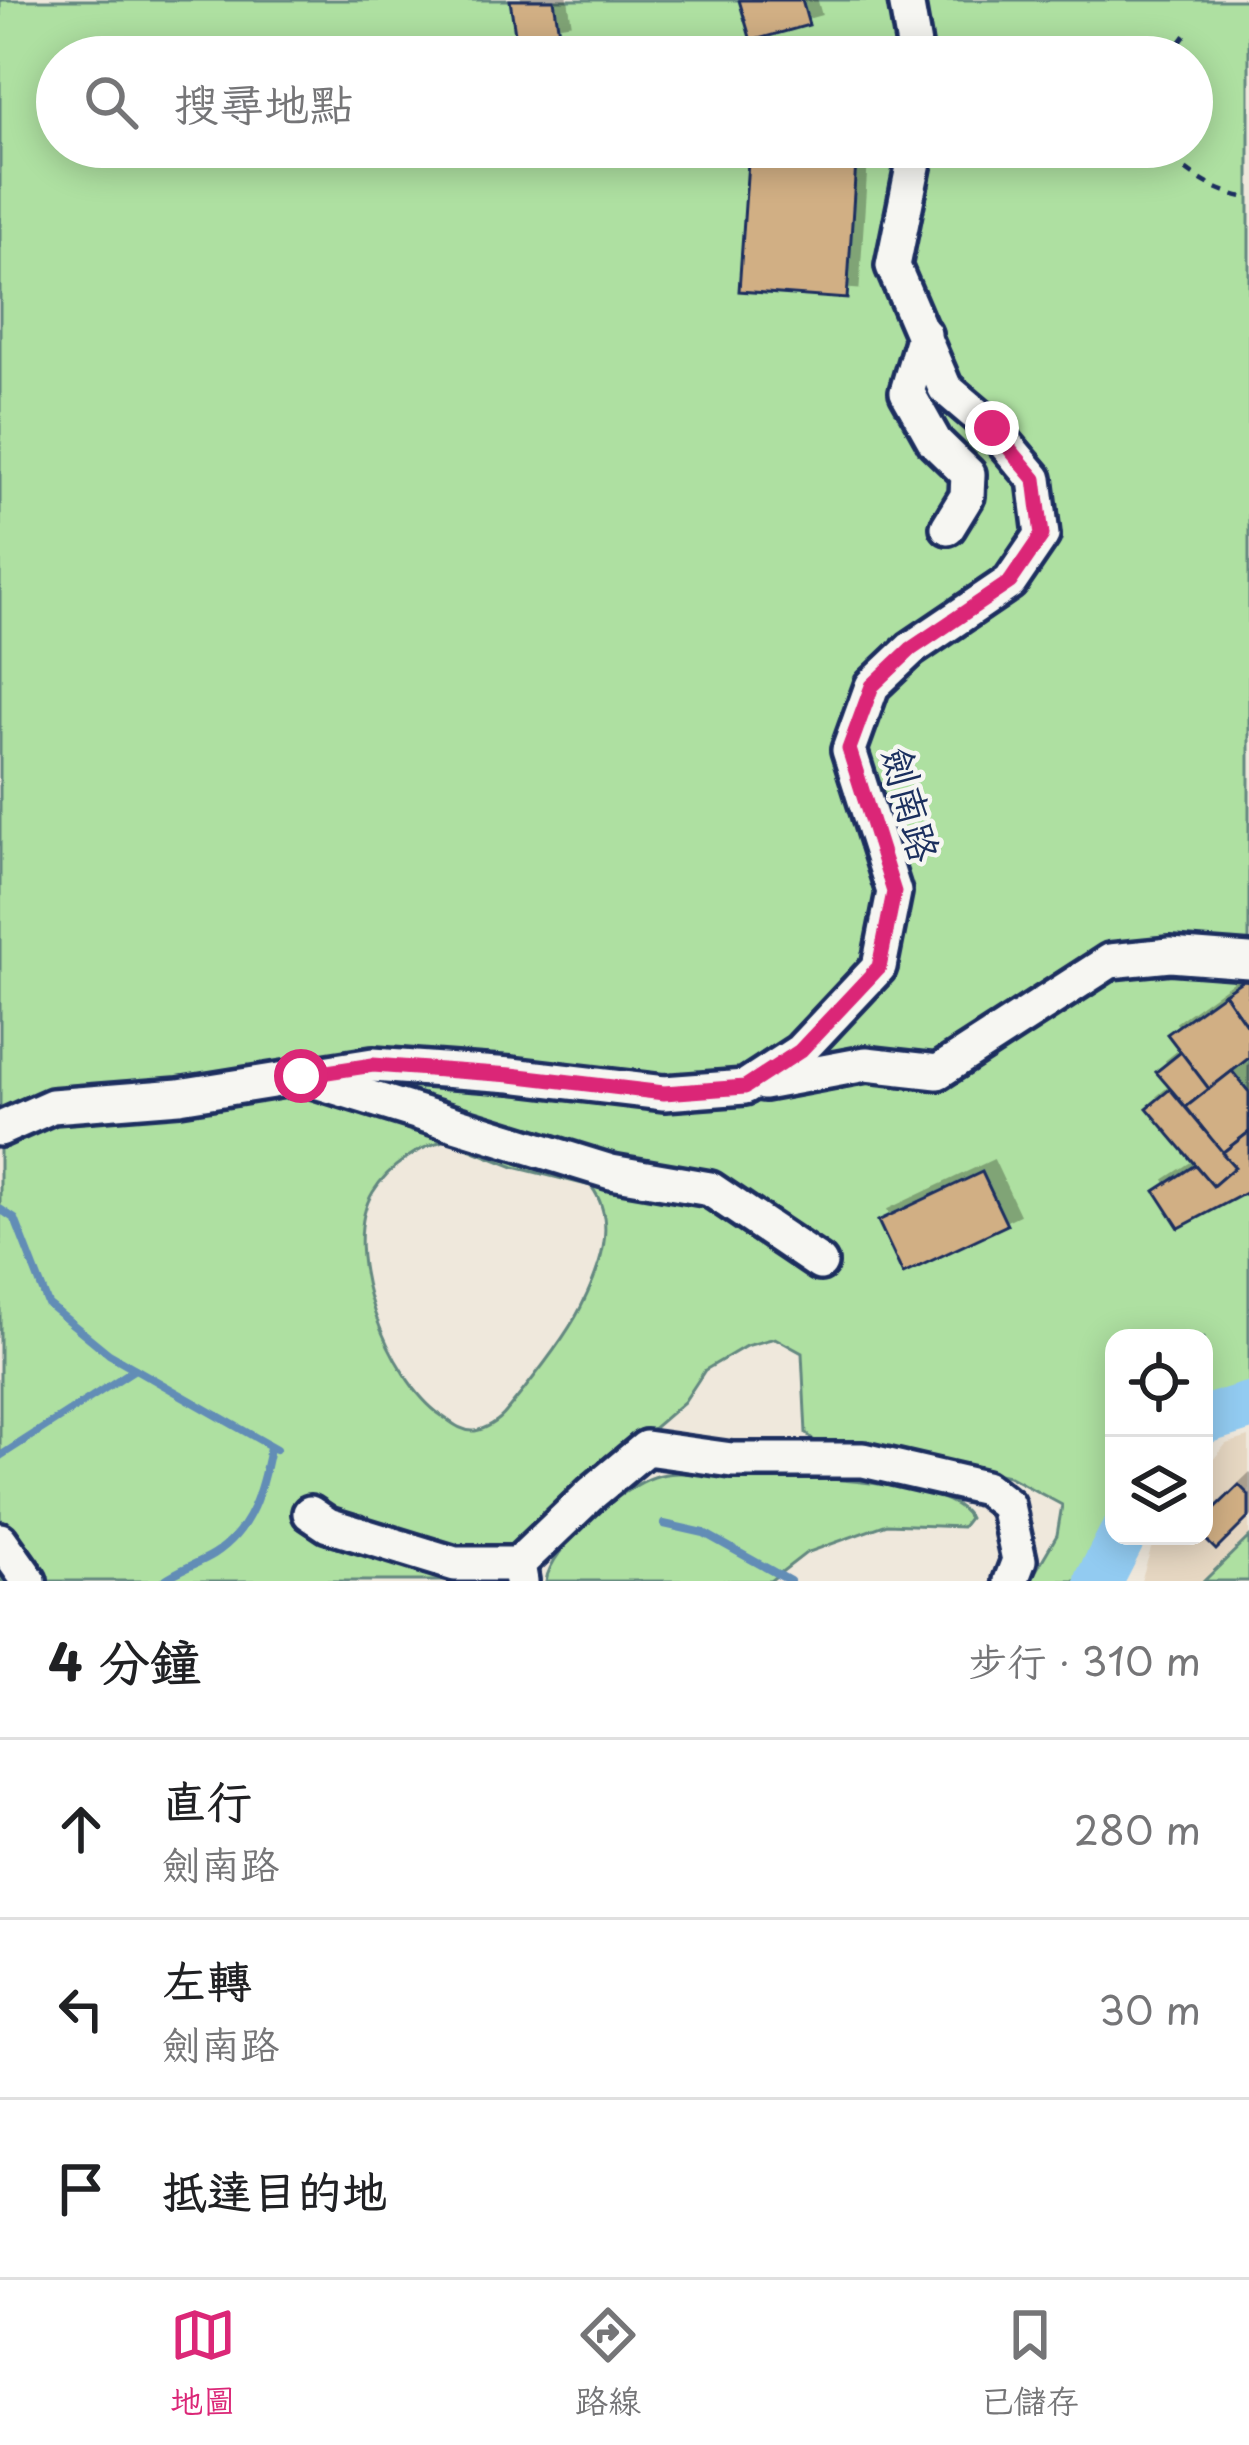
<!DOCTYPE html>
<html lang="zh-TW">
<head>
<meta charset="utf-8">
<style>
  :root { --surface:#fff; --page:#f2f2f2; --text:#202124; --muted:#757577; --line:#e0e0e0; --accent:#db2777 }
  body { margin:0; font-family:"Playpen Sans","LXGW WenKai TC",sans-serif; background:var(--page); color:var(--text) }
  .controls { position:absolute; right:36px; bottom:36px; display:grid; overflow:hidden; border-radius:24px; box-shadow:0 6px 30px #0003 }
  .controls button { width:108px; height:108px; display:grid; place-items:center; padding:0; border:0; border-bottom:3px solid var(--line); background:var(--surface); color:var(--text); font:60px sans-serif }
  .stop { position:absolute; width:36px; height:36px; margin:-27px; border:9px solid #db2777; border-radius:50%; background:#fff }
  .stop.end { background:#db2777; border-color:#fff; box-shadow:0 3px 12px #0008 }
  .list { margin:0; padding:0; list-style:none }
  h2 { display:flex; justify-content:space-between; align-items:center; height:156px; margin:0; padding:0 48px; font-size:51px }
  h2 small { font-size:39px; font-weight:400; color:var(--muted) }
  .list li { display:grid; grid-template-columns:78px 1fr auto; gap:36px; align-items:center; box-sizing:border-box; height:180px; padding:0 48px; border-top:3px solid var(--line) }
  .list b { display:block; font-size:45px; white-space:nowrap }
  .list p { margin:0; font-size:39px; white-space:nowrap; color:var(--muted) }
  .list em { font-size:39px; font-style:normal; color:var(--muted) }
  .icon { flex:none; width:66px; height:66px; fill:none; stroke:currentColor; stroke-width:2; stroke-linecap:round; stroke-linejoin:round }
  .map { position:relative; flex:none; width:1249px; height:1581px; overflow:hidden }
  .search { position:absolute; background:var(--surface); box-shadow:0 6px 30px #0003; left:36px; right:36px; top:36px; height:132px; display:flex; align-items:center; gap:30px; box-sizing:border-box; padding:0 42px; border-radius:66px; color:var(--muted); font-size:45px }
  .sheet { height:696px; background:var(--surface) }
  nav { display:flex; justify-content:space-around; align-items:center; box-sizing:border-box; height:168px; border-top:3px solid var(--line); background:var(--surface); font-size:33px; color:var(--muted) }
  nav a { display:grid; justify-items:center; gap:6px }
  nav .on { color:var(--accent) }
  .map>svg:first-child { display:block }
</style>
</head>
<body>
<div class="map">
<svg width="1249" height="1581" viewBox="0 0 1249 1581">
  <defs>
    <filter id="shadow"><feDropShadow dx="11" dy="-11" stdDeviation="0" flood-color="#0004"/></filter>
  </defs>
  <rect width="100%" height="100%" fill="#efe8dc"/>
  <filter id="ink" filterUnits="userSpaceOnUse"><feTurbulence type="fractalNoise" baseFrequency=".00833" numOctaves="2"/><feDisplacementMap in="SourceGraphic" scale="24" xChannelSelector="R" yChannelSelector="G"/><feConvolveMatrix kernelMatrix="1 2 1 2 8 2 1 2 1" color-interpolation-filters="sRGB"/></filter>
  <g filter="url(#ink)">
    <polygon fill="#e6d7c2" points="1249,1437 1249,1581 1141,1581 1155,1536 1204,1536 1204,1471 1226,1444"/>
    <g fill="#aee0a1" stroke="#648880" stroke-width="3" fill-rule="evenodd">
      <path d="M0,0H1249V1392L1204,1408V1338H1114V1510L1083,1581H1030L1057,1535L1062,1505L1008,1476L875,1448L820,1446L806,1433L802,1353L775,1338L746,1346L705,1370L684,1402L515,1547L503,1581H0ZM57,57H1192V147H57ZM446,1140L514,1167L591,1186C619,1223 599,1271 581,1307C565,1339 529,1384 506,1412C499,1421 486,1429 475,1431C462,1432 452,1423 442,1416C390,1381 337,1250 373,1192C389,1166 417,1148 446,1140Z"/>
      <path d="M721,1474C765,1475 951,1477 969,1518L962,1527L887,1524L806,1553L770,1581H546C551,1546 621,1488 654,1477C673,1470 700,1474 721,1474Z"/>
      <polygon points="1249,1537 1249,1581 1204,1581"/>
    </g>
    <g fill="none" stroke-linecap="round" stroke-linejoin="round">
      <g stroke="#628db6" stroke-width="8">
        <polyline points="0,1209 15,1219 48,1304 109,1354 276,1449"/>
        <polyline points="0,1456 135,1369"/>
        <polyline points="664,1524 704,1533 790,1581"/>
        <path d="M163,1581C179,1569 198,1564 214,1554C252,1530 262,1489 270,1448"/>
      </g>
      <g stroke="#92cbf1" stroke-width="48">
        <polyline points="1204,1420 1249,1406"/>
        <polyline points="1099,1581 1122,1536"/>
      </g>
    </g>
    <g fill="#d1af84" stroke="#1b2f5e" stroke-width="3" filter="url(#shadow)">
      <polygon points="510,0 554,0 559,33 516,40"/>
      <polygon points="739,0 802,0 809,25 751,41"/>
      <polygon points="749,147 857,147 847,299 739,291"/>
      <polygon points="1249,976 1249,1019 1244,1022 1224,993"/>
      <polygon points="1224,993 1249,1029 1249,1058 1209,1089 1167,1034"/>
      <polygon points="1181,1052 1209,1089 1186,1107 1156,1072"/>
      <polygon points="1232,1071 1249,1092 1249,1132 1222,1153 1186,1107"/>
      <polygon points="1170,1089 1235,1167 1213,1186 1147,1108"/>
      <polygon points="1249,1132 1249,1191 1179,1228 1155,1191 1195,1165 1213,1186 1235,1167 1222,1153"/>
      <polygon points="982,1172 1007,1225 903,1274 878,1221"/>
      <polygon points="1239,1485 1249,1495 1249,1517 1216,1550 1202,1536 1204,1519"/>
    </g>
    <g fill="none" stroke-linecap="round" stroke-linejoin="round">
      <defs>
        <g id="minor">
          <polyline points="906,0 916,57"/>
          <polyline points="924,334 907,392 935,442 968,474 967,496 948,527"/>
          <polyline points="309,1079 611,1172 710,1189 820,1263"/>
          <polyline points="764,1083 866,1064 938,1072 1110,961 1170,955 1249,961"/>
          <polyline points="0,1129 52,1106 179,1096 373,1065 511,1075 664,1093 745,1087 800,1051 879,967 894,892 849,750 872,686 911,649 1010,582 1042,535 1035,479 992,428 945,388 893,266 917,147"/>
          <polyline points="310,1513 328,1525 455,1564 518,1564"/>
          <polyline points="0,1540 29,1581"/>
          <polyline points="521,1581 518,1564 592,1493 646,1448 732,1460 863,1460 985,1488 1007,1505 1019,1560 1011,1581"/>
        </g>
      </defs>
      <use href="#minor" stroke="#1b2f5e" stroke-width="42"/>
      <g stroke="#1b2f5e" stroke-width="4.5" stroke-dasharray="9 9" stroke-linecap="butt">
        <polyline points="1169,57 1187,33"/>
        <path d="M1158,147C1187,171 1211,192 1249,198"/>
      </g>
      <use href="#minor" stroke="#f6f6f2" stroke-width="33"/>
    </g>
  </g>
  <g fill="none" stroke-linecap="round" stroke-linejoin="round" filter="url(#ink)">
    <polyline stroke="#db2777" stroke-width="15" points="301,1076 373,1065 511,1075 664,1093 745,1087 800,1051 879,967 894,892 849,749 872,686 911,649 1010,582 1042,535 1035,479 992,428"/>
  </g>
  <g text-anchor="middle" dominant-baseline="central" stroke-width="9" stroke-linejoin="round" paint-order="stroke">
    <g font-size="39" fill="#1b2f5e" stroke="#f6f6f2">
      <text transform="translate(913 804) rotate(75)">劍南路</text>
    </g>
  </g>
</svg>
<div class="controls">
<button><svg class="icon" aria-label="locate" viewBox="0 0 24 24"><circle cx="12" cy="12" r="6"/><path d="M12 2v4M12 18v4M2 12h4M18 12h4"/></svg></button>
<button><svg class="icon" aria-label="layers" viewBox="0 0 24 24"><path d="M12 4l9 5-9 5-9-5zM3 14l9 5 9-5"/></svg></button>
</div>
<div class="stop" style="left:301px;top:1076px"></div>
<div class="stop end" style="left:992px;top:428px"></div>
<div class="search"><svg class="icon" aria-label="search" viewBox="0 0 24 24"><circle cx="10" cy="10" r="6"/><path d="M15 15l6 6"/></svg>搜尋地點</div>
</div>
<section class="sheet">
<h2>4 分鐘<small>步行 · 310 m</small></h2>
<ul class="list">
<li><svg class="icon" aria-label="ahead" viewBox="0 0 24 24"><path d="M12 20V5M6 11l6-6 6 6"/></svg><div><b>直行</b><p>劍南路</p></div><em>280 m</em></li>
<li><svg class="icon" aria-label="left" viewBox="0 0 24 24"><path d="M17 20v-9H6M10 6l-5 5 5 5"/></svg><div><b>左轉</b><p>劍南路</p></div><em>30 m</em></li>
<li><svg class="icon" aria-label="arrive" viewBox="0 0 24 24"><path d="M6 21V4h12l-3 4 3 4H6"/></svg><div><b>抵達目的地</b></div></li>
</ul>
</section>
<nav>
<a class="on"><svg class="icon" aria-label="map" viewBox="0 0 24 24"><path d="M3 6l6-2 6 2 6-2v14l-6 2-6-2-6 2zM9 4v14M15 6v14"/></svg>地圖</a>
<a><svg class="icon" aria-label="directions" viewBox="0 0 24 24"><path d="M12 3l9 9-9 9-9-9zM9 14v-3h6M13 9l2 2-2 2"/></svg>路線</a>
<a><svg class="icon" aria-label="saved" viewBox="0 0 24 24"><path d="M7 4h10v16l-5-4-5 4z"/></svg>已儲存</a>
</nav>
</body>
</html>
